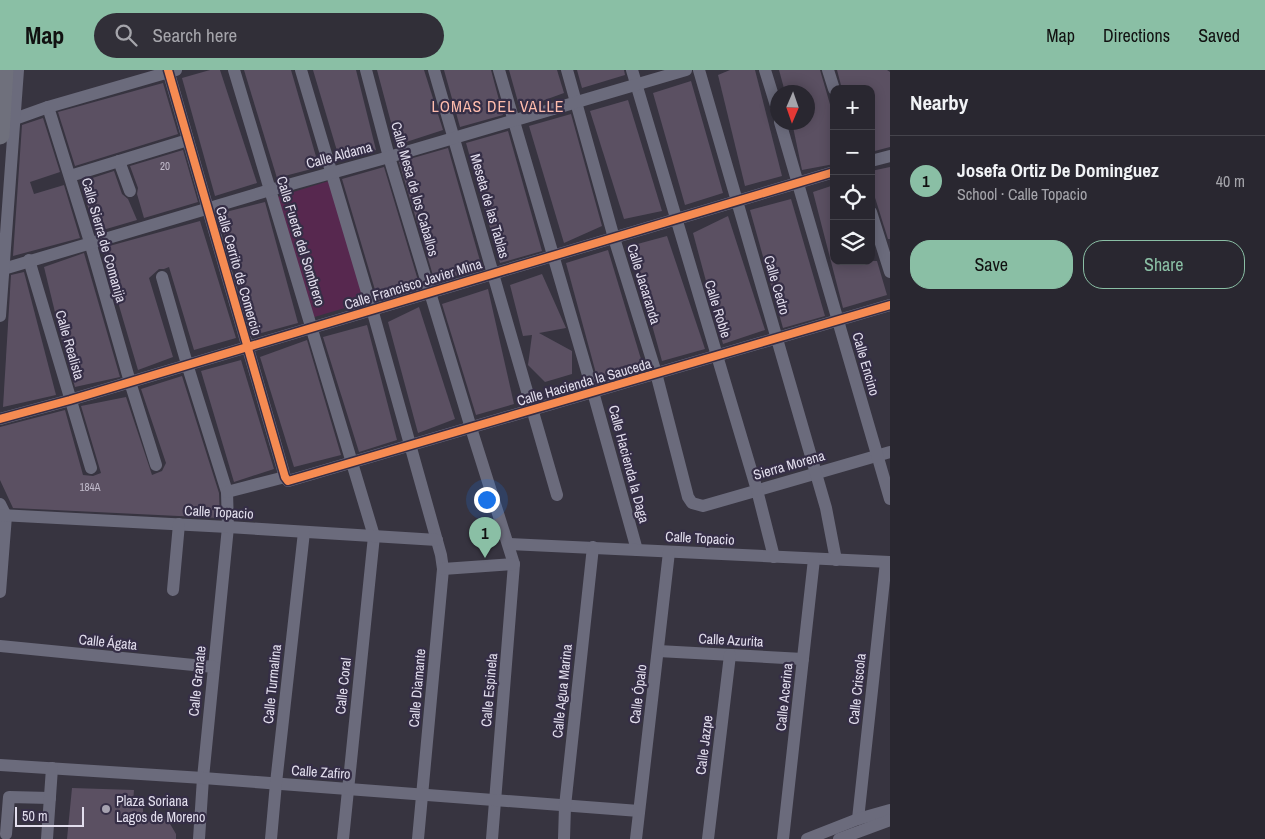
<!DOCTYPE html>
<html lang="en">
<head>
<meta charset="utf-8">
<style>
  :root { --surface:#292730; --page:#312f38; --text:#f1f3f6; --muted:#a5a5ab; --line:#45444c; --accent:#8abfa5 }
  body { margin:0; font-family:"Archivo Narrow",sans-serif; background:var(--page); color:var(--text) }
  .controls { position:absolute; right:15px; top:15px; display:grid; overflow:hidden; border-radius:10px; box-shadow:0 2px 12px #0003 }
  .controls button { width:45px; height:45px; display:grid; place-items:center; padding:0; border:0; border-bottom:1px solid var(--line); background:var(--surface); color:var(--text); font:25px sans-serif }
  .compass { position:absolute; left:770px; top:15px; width:45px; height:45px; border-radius:50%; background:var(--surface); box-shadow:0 2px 12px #0003; rotate:182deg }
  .scale { position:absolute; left:15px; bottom:12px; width:69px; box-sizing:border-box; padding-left:5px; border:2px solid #e2deed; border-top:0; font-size:14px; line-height:18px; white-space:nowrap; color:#e2deed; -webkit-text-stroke:4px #352e46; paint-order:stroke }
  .you { position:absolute; left:486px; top:429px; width:18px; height:18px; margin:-12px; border:4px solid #fff; border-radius:50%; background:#1a73e8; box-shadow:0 0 0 8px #1a73e833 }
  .badge { display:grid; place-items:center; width:32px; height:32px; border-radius:50%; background:var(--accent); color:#111; font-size:16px; font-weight:700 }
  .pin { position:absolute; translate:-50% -41px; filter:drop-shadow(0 1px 2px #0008) }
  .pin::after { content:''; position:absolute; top:26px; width:18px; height:15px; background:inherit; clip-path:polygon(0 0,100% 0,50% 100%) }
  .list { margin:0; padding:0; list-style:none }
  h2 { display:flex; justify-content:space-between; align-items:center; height:65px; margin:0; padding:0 20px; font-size:21px }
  h2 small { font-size:16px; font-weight:400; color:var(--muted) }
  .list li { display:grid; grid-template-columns:32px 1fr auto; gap:15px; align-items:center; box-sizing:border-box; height:90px; padding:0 20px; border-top:1px solid var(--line) }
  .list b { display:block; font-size:19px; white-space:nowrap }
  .list p { margin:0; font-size:16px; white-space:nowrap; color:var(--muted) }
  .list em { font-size:16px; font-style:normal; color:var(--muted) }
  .actions { display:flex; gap:10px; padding:15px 20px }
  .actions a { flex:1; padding:11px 0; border:1px solid var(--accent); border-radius:20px; text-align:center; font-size:18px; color:var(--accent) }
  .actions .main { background:var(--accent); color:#111 }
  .icon { flex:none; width:28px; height:28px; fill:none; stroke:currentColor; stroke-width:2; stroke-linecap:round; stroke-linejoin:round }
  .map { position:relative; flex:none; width:890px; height:769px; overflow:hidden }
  header { display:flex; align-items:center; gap:30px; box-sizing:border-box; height:70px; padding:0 25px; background:var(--accent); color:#111 }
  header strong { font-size:24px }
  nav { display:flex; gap:28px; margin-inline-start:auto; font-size:18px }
  .search { width:350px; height:45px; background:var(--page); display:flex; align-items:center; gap:12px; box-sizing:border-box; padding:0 18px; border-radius:28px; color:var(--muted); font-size:19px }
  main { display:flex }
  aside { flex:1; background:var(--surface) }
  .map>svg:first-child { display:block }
</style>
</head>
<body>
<header>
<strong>Map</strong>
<div class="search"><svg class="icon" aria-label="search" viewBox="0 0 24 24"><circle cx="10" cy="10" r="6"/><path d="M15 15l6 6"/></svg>Search here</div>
<nav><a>Map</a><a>Directions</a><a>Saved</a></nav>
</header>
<main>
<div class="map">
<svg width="890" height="769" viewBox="0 0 890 769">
  <rect width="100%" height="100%" fill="#373440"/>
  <polygon fill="#57284f" points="329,111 365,232 311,248 274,128"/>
  <g fill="#5b5062">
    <polygon points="210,0 220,0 257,113 215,126 182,8"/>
    <polygon points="244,0 291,0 319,97 277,108"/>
    <polygon points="313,0 356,0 376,80 340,91"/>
    <polygon points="377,0 424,0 443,60 397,75"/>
    <polygon points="444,0 491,0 503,45 460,57"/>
    <polygon points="509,0 557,0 564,23 520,39"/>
    <polygon points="577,0 624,0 625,5 582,18"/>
    <polygon points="730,0 755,0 782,106 745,116 718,5"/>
    <polygon points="779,0 820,0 834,48 834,94 802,100 792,52 808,52 808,22 785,22"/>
    <polygon points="837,0 887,0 890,2 890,77 871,82 871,19 842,19"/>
    <polygon points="691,11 723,123 685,135 653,23"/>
    <polygon points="163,13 178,64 75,96 58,42"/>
    <polygon points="628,30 662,141 624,149 590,41"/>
    <polygon points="571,44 602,156 564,173 529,56"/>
    <polygon points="43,48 60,102 30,112 34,124 64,115 80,168 13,186 22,55"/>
    <polygon points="508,61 542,181 500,193 466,73"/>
    <polygon points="448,78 482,198 435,212 399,92"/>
    <polygon points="183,80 198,132 144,148 137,124 138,118 130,96"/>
    <polygon points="384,97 420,217 378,230 342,109"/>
    <polygon points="890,97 890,169 888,169 871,115 871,101"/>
    <polygon points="114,101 122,124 128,129 137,150 96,162 80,112"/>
    <polygon points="834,115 834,191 877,191 887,225 843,238 813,122"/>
    <polygon points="791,129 825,246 783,258 750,140"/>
    <polygon points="265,132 298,253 254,265 218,144"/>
    <polygon points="728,146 765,260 723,274 693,163"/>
    <polygon points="200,151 236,268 194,280 169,197 164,199 159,199 149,208 173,287 138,300 102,178"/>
    <polygon points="667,166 705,279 662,291 630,176"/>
    <polygon points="608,180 644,299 597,307 566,193"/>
    <polygon points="84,183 120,307 75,317 62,271 44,197"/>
    <polygon points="24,202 56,325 3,337 11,205"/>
    <polygon points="542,204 566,258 539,263 572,281 572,304 545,312 528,295 532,265 523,266 510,215"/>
    <polygon points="488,219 514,334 476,345 442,234"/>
    <polygon points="419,237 455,349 418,363 388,252"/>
    <polygon points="367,255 397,370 359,382 323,267"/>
    <polygon points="307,270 341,385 294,397 260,287"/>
    <polygon points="241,290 274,399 234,412 201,301"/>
    <polygon points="182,306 219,423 220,448 13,438 0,410 0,357 65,340 83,405 93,406 101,403 81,336 126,327 152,405 162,401 166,393 141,319"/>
    <polygon points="72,718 134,720 133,732 143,734 143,745 166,747 176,764 176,769 67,769"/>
  </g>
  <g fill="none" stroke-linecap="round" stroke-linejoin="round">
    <g stroke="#6b6b7c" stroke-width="12">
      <polyline points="168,0 285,407 288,411 890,235"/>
      <polyline points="234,0 374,466 343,769"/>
      <polyline points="301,0 372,239 441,485 443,499 418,769"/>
      <polyline points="366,0 389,87 471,358 514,494 492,769"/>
      <polyline points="434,0 557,425"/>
      <polyline points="499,0 593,322 637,480"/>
      <polyline points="567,0 614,168 656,303 688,427 692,433 703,436 890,382"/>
      <polyline points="632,0 757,420 774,487"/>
      <polyline points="699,0 826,438 836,490"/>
      <polyline points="765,0 778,42"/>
      <polyline points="828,0 834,19"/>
      <polyline points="48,37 90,172 130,312 156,395"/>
      <polyline points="9,51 48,37 176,0"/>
      <polyline points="780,52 890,429"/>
      <polyline points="119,91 130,121"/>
      <polyline points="871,91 890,86"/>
      <polyline points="70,106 188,70"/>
      <polyline points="871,142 890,202"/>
      <polyline points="29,190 91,398"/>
      <polyline points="0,200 270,120 389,87 686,0"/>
      <polyline points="162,207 187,294 227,422 228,457 203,708 199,769"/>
      <polyline points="0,246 18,0"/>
      <polyline points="0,349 70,330 834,102"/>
      <polyline points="227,422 285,407"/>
      <polyline points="0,434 6,446 0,522"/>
      <polyline points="0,445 228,457 437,470"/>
      <polyline points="509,474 890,492"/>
      <polyline points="443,499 514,494"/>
      <polyline points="173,520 179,454"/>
      <polyline points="0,576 214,597"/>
      <polyline points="658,581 803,589"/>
      <polyline points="0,695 203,708 639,741"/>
      <polyline points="858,749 886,492"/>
      <polyline points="6,764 9,727 50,728"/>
      <polyline points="47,769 52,698"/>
      <polyline points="271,769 276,713 304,462"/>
      <polyline points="564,769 565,736 593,477"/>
      <polyline points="636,769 669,482"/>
      <polyline points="708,769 730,585"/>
      <polyline points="783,769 814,489"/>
      <polyline points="807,769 858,749 890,740"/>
      <polyline points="839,769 890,750"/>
    </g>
    <polyline stroke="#6f707c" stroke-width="19" points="0,65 4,0"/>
    <defs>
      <g id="cycleway">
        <polyline points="168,0 285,407 288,411 890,235"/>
        <polyline points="0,349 70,330 834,102"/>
      </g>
    </defs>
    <use href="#cycleway" stroke="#352e46" stroke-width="11"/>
    <use href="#cycleway" stroke="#f68b52" stroke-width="8"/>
  </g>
  <circle fill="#a6a2b0" stroke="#352e46" stroke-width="2" cx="106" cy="739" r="5"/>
  <g text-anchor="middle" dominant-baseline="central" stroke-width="4.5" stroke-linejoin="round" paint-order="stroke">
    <g font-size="11" fill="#c0baca">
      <text x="165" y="96">20</text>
      <text x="90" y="417">184A</text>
    </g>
    <g font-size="14" fill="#e2deed" stroke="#352e46">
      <text transform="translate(339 85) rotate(-15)">Calle Aldama</text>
      <text transform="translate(415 119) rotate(74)">Calle Mesa de los Caballos</text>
      <text transform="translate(490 136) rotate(74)">Meseta de las Tablas</text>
      <text transform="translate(104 170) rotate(74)">Calle Sierra de Comanija</text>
      <text transform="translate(301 171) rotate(73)">Calle Fuerte del Sombrero</text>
      <text transform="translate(239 201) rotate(74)">Calle Cerrito de Comercio</text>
      <text transform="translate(413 214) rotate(-17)">Calle Francisco Javier Mina</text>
      <text transform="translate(644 214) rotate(73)">Calle Jacaranda</text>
      <text transform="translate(777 215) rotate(74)">Calle Cedro</text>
      <text transform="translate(718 239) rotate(73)">Calle Roble</text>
      <text transform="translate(70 275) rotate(74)">Calle Realista</text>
      <text transform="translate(866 294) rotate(74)">Calle Encino</text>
      <text transform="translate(584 312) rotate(-16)">Calle Hacienda la Sauceda</text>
      <text transform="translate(629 394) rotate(75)">Calle Hacienda la Daga</text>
      <text transform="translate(789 395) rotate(-16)">Sierra Morena</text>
      <text transform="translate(219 442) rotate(3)">Calle Topacio</text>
      <text transform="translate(700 468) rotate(3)">Calle Topacio</text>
      <text transform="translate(731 570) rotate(3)">Calle Azurita</text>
      <text transform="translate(108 572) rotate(6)">Calle Ágata</text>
      <text transform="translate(197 611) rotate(-84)">Calle Granate</text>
      <text transform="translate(272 614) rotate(-84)">Calle Turmalina</text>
      <text transform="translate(343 616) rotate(-84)">Calle Coral</text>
      <text transform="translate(417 618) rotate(-85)">Calle Diamante</text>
      <text transform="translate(857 619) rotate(-84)">Calle Criscola</text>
      <text transform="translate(489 620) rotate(-85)">Calle Espinela</text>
      <text transform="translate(562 621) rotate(-84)">Calle Agua Marina</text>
      <text transform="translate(638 624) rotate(-83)">Calle Ópalo</text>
      <text transform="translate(784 627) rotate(-84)">Calle Acerina</text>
      <text transform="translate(704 675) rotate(-83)">Calle Jazpe</text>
      <text transform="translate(321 702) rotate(4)">Calle Zafiro</text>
    </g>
    <g font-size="14" fill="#e2deed" stroke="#352e46" text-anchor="start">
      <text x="116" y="731">Plaza Soriana<tspan x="116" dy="16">Lagos de Moreno</tspan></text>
    </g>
    <g font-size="16" letter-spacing="1" fill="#febcac" stroke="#352e46">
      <text x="498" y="36">LOMAS DEL VALLE</text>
    </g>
  </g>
</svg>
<div class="controls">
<button>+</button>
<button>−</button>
<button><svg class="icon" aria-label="locate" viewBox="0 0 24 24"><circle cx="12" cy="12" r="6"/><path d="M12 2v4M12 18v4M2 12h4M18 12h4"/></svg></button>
<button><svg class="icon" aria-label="layers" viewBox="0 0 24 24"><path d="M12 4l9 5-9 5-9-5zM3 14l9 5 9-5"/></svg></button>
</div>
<svg class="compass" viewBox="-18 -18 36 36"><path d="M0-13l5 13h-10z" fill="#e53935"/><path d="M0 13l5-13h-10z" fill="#a5a5ab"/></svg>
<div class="scale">50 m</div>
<div class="you"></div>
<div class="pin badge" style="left:485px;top:488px">1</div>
</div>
<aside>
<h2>Nearby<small></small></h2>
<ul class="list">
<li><span class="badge">1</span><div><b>Josefa Ortiz De Dominguez</b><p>School · Calle Topacio</p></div><em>40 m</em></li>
</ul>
<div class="actions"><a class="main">Save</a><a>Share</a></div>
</aside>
</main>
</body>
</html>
